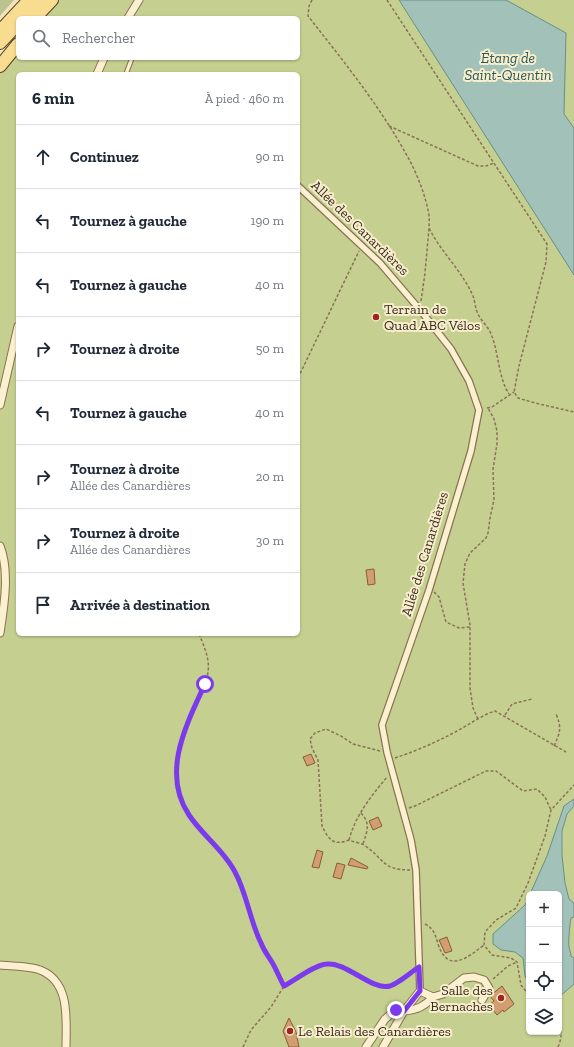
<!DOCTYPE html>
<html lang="fr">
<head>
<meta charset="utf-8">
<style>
  :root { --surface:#fff; --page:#f6f6f7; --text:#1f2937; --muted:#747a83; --line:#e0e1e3 }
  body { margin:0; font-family:"Zilla Slab",serif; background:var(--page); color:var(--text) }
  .controls { position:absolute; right:12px; bottom:12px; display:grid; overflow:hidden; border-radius:6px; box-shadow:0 1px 3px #0004 }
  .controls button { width:36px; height:36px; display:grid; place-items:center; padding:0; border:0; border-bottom:1px solid var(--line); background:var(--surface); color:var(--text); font:20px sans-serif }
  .stop { position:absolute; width:12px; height:12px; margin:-9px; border:3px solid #7c3aed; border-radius:50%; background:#fff }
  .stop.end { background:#7c3aed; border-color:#fff; box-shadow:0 1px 4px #0008 }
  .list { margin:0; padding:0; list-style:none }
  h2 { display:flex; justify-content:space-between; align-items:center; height:52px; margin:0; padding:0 16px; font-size:17px }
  h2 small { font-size:13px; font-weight:400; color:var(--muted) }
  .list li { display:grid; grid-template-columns:26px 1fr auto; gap:12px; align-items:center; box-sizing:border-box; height:64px; padding:0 16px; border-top:1px solid var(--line) }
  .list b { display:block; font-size:15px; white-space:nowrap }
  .list p { margin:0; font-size:13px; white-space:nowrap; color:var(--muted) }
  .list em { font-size:13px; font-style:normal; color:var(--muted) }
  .icon { flex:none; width:22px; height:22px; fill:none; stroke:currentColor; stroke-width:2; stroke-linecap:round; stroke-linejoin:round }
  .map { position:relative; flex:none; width:574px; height:1047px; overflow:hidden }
  .search { position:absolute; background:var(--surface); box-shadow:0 1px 3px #0004; left:16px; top:16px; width:284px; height:44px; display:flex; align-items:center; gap:10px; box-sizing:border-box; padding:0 14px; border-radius:6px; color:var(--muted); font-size:15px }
  .panel { position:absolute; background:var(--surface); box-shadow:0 1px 3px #0004; left:16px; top:72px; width:284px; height:564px; border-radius:6px }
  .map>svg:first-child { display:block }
</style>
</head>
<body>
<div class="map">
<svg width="574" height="1047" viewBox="0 0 574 1047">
  <rect width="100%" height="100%" fill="#f1e4bc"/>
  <path fill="#c4cf90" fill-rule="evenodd" d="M55,0H574V1047H0V67L18,45V58H298V18H40ZM18,74H298V634H18ZM529,894H559V1032H529Z"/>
  <polygon fill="#bac390" points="0,0 14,0 0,16"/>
  <g fill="#a1c1b9" stroke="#688f88">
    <polygon points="399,0 506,0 566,33 564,114 574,128 574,275"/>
    <path d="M574,799V806L567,814L562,831V855L565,883L569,899L574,903V917L571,918C570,922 568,943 569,946C569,950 571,952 571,956L574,958V984L559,997V894H530L547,856L564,806Z"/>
    <polygon points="529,897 529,984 525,976 523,958 515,952 501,950 493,944 493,934 525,905"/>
  </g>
  <g fill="#d29d6f" stroke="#8a5d39">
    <polygon points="374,569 375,584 368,585 366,570"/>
    <polygon points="311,754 315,763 307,766 303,757"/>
    <polygon points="378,817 382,826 373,830 369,821"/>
    <polygon points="317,850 323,852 319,868 312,867"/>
    <polygon points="351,858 368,867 367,869 348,865"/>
    <polygon points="337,863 345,865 341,879 333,877"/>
    <polygon points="447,937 452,951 445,953 439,940"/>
    <polygon points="502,986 514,1004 504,1012 503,1010 497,1015 489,1005 494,1001 490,996"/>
    <polygon points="289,1018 296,1032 299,1047 289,1047 283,1031"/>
  </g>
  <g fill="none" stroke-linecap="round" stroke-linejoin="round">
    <defs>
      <polyline id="service" points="126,74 132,58"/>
      <polyline id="pedestrian" points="298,186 380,263 421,311 451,349 469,381 479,410 471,451 429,590 382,725 387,752 411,840 416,870 420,991"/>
      <g id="minor">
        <polyline points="128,18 139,0"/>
        <polyline points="97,74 104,58"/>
        <polyline points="0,405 18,326"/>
        <path d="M0,546C10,571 4,607 0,633"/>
        <path d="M0,965C10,966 32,966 40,970C71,982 66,1020 66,1047"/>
        <polyline points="433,997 443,994 464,978 474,977 484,980 489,988 482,1000"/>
        <polyline points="366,1047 385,1019 396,1010 404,1011 420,991 433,997"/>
        <path d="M383,1047L404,1011C417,1010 425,1006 433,997"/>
      </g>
      <g id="primary">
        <polyline points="25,15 39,0"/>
        <polyline points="35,18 52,0"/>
        <polyline points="0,31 29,0"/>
        <polyline points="0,43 16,26"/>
        <polyline points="0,66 18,44"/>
      </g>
    </defs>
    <use href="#service" stroke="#897355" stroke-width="5.5"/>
    <use href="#pedestrian" stroke="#897355" stroke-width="8"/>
    <use href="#minor" stroke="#897355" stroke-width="9"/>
    <use href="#primary" stroke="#56412a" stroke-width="14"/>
    <g stroke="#897355" stroke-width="1.5" stroke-dasharray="3 2" stroke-linecap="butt">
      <path d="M312,0L309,6L308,16C345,63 383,110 411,163C419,179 426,198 429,215C430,220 428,225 430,230C442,253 462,271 473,296C475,301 475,308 478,314C481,321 488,326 491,334C499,353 498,377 509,394"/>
      <polyline points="387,0 547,244 546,262 519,366 514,392 518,398 535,403 574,412"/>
      <polyline points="389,126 478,166 486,166 494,163"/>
      <polyline points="421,301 425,273 429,228"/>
      <polyline points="298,378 359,251"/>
      <polyline points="487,408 492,407 514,392"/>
      <polyline points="434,592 439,597 446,622 459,628 470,627"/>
      <path d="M199,634C204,646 210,659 208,672C206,688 195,702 189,717C181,737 174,763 176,785C180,816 210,835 227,859C245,884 247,916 261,943C264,951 269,957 273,964C277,971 280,979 284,986"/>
      <polyline points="505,715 512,704 532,699 532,700"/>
      <polyline points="478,719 473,708 470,688 470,625 463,583 465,564 470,553 486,538 488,533 490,518 494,500 493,469 497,444 497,431 494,419 488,408"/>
      <path d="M554,746C560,733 562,728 556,714H555"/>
      <path d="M380,751L353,744L341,736L326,729L315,733L310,739L312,748L318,760L322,826C329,840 333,846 349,840C354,842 360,843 364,845C384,858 381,870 410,870"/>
      <path d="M395,758C416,751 437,742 457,731C470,724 482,715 495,711L566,752"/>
      <polyline points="409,808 415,806 486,771 496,771 523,791 537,789 545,797 551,810"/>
      <path d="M361,813C371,824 367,831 363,844"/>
      <path d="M349,840C355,816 372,795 387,777"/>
      <path d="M425,924C434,929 435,934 438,944C448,974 467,958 484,945"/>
      <polyline points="493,979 508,966 517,962"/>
      <polyline points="284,986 299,978 318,965 330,964 344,968 380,986 390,986 413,971"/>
      <polyline points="529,995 521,985 517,962 511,958 492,955 484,945 485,932 496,920 516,908 528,883 545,836 551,810 574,785"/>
      <polyline points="243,1047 251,1030 271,1007 284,986"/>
      <path d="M558,1047C562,1038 562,1030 559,1021"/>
    </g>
    <use href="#service" stroke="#fbf0d0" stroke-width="3.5"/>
    <use href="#pedestrian" stroke="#fbf0d0" stroke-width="5.5"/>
    <use href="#minor" stroke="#fbf0d0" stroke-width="7"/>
    <use href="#primary" stroke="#f8dd90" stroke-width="12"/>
  </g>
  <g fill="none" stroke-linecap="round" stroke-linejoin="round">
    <path stroke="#7c3aed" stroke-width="5" d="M205,684C186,725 161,773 189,815C202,835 224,850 235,872C247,894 250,921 261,943C264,951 269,957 273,964C277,971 280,979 284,986C297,979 314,965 327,964C347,962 372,991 390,986C399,983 411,972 419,967L420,991L404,1011L396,1010"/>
  </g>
  <g fill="#9d2620" stroke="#f8edcc" stroke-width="1.5">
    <circle cx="376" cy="317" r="4"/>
    <circle cx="501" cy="998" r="4"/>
    <circle cx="290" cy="1031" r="4"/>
  </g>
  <g text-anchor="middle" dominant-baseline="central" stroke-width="4" stroke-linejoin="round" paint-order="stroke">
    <g font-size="14" fill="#372a1b" stroke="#f8edcc">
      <text transform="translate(360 228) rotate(44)">Allée des Canardières</text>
      <text transform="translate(425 554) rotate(-73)">Allée des Canardières</text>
    </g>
    <g font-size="14" fill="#372a1b" stroke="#f8edcc" text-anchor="start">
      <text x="384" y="309">Terrain de<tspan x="384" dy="16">Quad ABC Vélos</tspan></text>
      <text x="493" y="990" text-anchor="end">Salle des<tspan x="493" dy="16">Bernaches</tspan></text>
      <text x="298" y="1031">Le Relais des Canardières</text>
    </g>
    <g font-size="15" font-style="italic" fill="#295858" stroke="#f8edcc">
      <text x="508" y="58">Étang de<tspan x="508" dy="17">Saint-Quentin</tspan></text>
    </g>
  </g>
</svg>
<div class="controls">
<button>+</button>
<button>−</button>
<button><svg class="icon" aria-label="locate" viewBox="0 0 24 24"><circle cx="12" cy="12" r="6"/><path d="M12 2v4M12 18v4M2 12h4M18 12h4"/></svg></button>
<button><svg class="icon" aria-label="layers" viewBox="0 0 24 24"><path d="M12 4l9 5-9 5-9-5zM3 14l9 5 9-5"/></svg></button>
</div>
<div class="stop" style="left:205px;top:684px"></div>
<div class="stop end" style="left:396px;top:1010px"></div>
<div class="search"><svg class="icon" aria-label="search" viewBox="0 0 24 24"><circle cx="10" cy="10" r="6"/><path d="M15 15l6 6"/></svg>Rechercher</div>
<section class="panel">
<h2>6 min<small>À pied · 460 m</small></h2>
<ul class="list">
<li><svg class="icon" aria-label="ahead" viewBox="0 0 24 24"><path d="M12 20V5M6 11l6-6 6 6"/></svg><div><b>Continuez</b></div><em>90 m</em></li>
<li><svg class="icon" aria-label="left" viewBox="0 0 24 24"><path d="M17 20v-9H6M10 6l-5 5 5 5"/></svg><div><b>Tournez à gauche</b></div><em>190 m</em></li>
<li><svg class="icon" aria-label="left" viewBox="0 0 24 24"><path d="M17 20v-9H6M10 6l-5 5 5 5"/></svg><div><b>Tournez à gauche</b></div><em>40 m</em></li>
<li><svg class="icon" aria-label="right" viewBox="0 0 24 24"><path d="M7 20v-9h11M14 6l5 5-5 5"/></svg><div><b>Tournez à droite</b></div><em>50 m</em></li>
<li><svg class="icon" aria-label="left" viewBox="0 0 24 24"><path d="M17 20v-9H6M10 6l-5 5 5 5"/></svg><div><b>Tournez à gauche</b></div><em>40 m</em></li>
<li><svg class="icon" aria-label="right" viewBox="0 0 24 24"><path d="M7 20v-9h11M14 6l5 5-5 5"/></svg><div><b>Tournez à droite</b><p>Allée des Canardières</p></div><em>20 m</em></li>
<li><svg class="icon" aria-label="right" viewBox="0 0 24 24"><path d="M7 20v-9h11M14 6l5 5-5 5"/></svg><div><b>Tournez à droite</b><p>Allée des Canardières</p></div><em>30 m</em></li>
<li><svg class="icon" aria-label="arrive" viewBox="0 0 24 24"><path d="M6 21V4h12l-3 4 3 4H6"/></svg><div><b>Arrivée à destination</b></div></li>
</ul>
</section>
</div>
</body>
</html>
